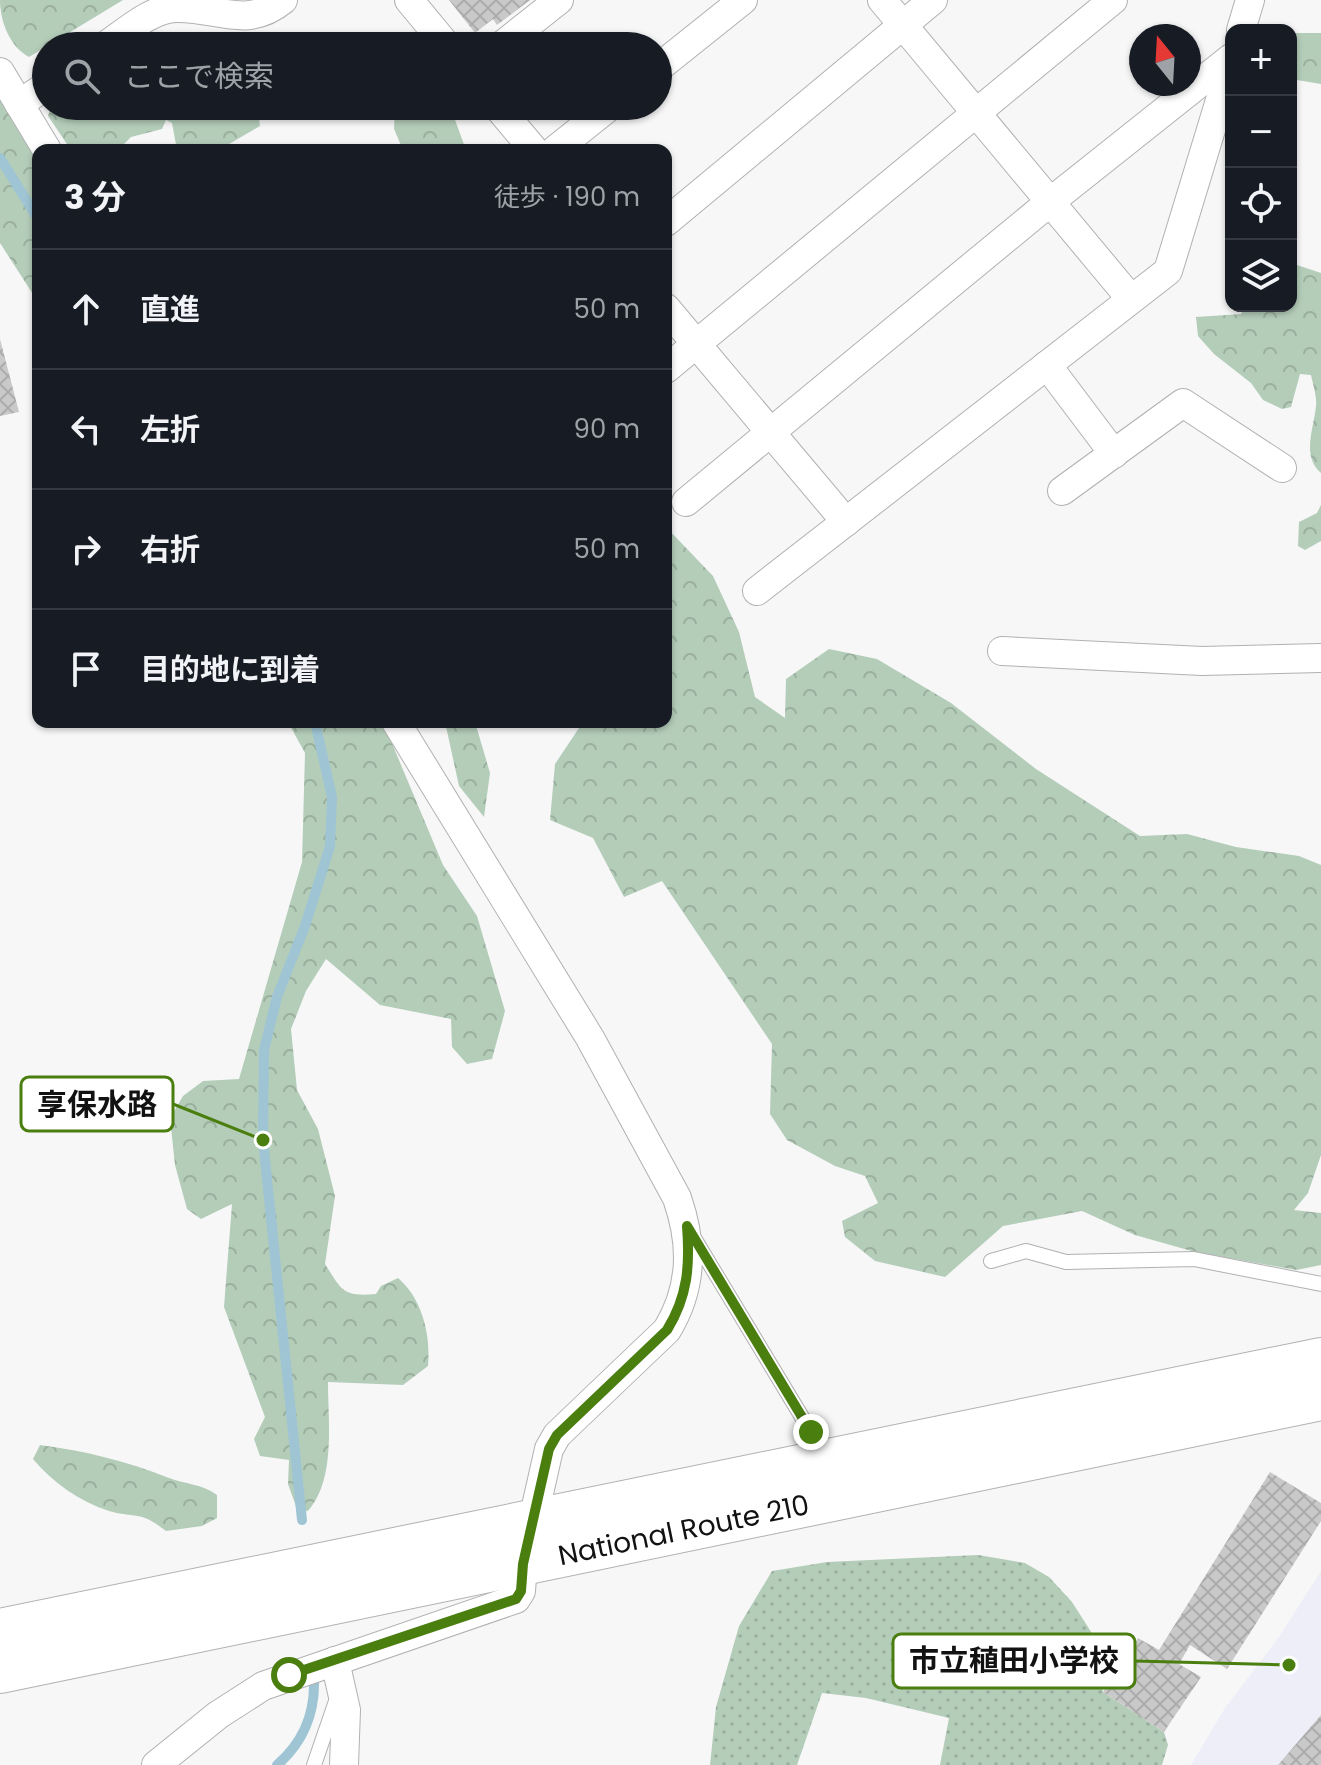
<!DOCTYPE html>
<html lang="ja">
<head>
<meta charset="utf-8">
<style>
  :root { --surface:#171b24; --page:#242831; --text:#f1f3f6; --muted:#9ea1a6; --line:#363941 }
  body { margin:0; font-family:Poppins,"Noto Sans JP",sans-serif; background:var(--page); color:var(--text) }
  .controls { position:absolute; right:24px; top:24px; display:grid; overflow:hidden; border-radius:16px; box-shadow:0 2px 6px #0004 }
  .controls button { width:72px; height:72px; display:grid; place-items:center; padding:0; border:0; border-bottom:2px solid var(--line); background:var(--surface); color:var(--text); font:40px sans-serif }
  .compass { position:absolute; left:1129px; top:24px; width:72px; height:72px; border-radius:50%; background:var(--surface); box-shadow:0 2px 6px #0004; rotate:342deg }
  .stop { position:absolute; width:24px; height:24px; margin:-18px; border:6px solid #4a7e0f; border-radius:50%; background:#fff }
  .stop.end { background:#4a7e0f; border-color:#fff; box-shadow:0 2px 8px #0008 }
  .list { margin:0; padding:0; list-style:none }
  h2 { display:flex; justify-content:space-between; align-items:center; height:104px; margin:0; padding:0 32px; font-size:34px }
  h2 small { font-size:26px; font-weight:400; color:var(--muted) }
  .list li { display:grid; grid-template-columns:52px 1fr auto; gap:24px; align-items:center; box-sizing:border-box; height:120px; padding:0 32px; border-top:2px solid var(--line) }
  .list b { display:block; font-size:30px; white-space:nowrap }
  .list em { font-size:26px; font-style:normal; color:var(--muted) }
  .icon { flex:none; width:44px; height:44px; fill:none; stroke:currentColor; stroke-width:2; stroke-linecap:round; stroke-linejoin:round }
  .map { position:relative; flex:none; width:1321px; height:1765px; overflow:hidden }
  .search { position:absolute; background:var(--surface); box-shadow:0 2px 6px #0004; left:32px; top:32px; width:640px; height:88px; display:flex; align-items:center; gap:20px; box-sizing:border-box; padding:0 28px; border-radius:44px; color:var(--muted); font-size:30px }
  .panel { position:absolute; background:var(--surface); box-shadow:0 2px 6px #0004; left:32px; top:144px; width:640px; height:584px; border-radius:16px }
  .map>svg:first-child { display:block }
</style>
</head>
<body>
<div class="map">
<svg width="1321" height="1765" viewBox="0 0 1321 1765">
  <defs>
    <pattern id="grass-dots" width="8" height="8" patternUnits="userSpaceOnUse" patternTransform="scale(2)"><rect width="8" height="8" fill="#b4cdb9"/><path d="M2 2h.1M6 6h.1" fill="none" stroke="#9aaf9e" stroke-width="1.8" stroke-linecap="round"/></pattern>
    <pattern id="forest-crowns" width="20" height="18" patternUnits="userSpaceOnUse" patternTransform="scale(2)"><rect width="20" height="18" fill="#b4cdb9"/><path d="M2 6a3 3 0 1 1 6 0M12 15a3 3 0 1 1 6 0" fill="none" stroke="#9aaf9e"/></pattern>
    <pattern id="building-cross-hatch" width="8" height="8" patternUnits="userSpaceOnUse" patternTransform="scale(2)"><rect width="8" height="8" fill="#cac9ca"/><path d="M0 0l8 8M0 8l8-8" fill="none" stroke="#acacad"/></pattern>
  </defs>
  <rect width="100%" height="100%" fill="#f7f7f8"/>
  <polygon fill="#edeef7" points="1321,1571 1321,1765 1191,1765 1225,1708 1279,1637"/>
  <polygon fill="url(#grass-dots)" points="978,1555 1025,1563 1049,1577 1072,1602 1095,1638 1103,1692 1164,1732 1168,1745 1162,1765 940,1765 949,1718 866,1698 822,1693 797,1765 710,1765 716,1707 739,1626 772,1571 827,1562"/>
  <g fill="url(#forest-crowns)">
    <path d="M0,0H123L29,57C10,47 0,22 0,0Z"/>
    <polygon points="1291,33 1321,33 1321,84 1291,79"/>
    <polygon points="0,93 38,154 38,302 0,243"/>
    <polygon points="51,106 249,106 258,111 260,126 219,150 177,150 172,123 166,120 162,129 131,137 118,150 71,150 48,116"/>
    <polygon points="395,106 450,106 466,150 403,150 394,129"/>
    <path d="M1291,263L1321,273V473C1301,456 1314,428 1316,406C1317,396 1313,385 1311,375L1300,374L1291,407L1282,409L1263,400L1251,383L1214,354L1198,336L1196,317L1241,314L1245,306H1291Z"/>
    <polygon points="1321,505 1321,541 1305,550 1298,546 1299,522 1317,513"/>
    <polygon points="666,527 713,576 739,632 755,697 785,718 786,679 829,649 877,659 951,703 1036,769 1140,836 1187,834 1236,847 1299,856 1321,865 1321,1155 1308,1193 1294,1210 1321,1213 1321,1265 1296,1270 1195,1252 1135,1235 1082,1211 1003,1226 945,1277 875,1261 845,1237 842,1221 878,1203 865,1176 835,1166 787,1140 770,1114 772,1044 662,881 624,897 593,838 550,820 555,764 583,722 666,722"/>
    <path d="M288,722H383L443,865L477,916L505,1011L492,1059L467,1064L452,1047L451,1019L380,1005L326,959L306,991L291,1029L297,1090L318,1129L335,1196L325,1264C342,1290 342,1297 376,1294L381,1286L398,1278C422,1298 431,1335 428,1366L403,1385L328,1382C328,1422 336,1479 308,1511L297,1509L288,1484L289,1460L260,1456L254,1439L265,1417L224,1307L232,1204L201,1219L187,1209L175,1165L170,1118L183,1096L203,1081L239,1079L302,862L305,753Z"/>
    <polygon points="445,722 475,722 490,773 484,817 459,786"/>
    <path d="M40,1445C85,1451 127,1461 169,1478C185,1484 202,1484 217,1495V1518L202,1526L166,1531C139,1510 138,1519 109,1511C79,1501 53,1483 33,1459Z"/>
  </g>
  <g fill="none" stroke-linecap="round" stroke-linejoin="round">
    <g stroke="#9fc5d4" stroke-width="10">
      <polyline points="0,158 38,219"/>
      <polyline points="302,1520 263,1140 264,1050 277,997 305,926 330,846 332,797 315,722"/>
      <path d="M277,1765C303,1743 315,1713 314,1680"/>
    </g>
  </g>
  <g fill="url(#building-cross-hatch)">
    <polygon points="449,0 530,0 497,25 493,19 475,33"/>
    <polygon points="0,339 19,412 0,416"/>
    <polygon points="1270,1472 1321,1503 1321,1521 1227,1669 1190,1645 1179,1664 1201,1677 1164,1732 1103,1692 1138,1638 1159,1650"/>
    <polygon points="1321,1715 1321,1765 1278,1765"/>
  </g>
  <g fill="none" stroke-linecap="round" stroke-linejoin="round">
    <defs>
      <g id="service">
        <polyline points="694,1238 811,1432"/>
        <polyline points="991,1261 1026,1251 1066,1262 1194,1259 1321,1284"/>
        <polyline points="314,1765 336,1701"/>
      </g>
      <g id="minor">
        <polyline points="409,0 447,46"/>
        <polyline points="882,0 1131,299"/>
        <polyline points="1241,30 1250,0"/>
        <path d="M105,46C126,32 150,9 176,8C219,7 246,30 283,0"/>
        <polyline points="501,46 559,0"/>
        <polyline points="658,68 743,0"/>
        <polyline points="0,72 47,150"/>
        <polyline points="19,104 46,86"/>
        <polyline points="497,106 534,150"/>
        <polyline points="555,150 610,106"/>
        <polyline points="666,222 933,0"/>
        <polyline points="666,308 846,522"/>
        <polyline points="1047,365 1114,454"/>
        <polyline points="666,369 1113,0"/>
        <polyline points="1062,491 1183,403 1282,468"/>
        <polyline points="686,502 1050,202 1231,58"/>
        <polyline points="757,591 1168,271 1231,64"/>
        <polyline points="1002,651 1202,661 1321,658"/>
        <polyline points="335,1661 346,1710 344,1765"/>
        <path d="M156,1765L218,1715L263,1686L516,1599L521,1591L523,1564L549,1449L557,1435L667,1330C693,1287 693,1244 677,1198L590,1038L396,722"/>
      </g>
      <g id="trunk">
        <polyline points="0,1631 1321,1360"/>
        <path id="s1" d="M0,1671L1321,1398"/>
      </g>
    </defs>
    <use href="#service" stroke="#b1b1b2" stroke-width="16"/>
    <use href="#minor" stroke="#b1b1b2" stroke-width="30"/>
    <use href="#trunk" stroke="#b1b1b2" stroke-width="46"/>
    <use href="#service" stroke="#fff" stroke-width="14"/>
    <use href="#minor" stroke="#fff" stroke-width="28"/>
    <use href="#trunk" stroke="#fff" stroke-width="44"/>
  </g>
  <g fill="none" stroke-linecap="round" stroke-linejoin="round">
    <path stroke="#4a7e0f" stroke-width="10" d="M289,1675L516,1599L521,1591L523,1564L549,1449L557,1435L667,1330C688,1296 690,1265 687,1226L811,1432"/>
  </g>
  <g text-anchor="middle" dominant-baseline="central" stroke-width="6" stroke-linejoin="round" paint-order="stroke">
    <g font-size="28" fill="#121213" stroke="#fff">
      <text stroke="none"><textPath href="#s1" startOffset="698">National Route 210</textPath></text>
    </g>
  </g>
  <path fill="none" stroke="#4a7e0f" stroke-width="3" d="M263 1140L173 1104M1289 1665L1135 1661"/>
  <g fill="#4a7e0f" stroke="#fff" stroke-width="3">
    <circle cx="263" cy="1140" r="8"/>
    <circle cx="1289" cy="1665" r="8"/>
  </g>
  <g fill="#fff" stroke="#4a7e0f" stroke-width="3">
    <rect x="21" y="1077" width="152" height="54" rx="8"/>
    <rect x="893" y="1634" width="242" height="54" rx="8"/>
  </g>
  <g font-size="30" text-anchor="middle" font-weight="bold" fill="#121213">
    <text x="97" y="1115">享保水路</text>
    <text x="1014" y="1671">市立稙田小学校</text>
  </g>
</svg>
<div class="controls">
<button>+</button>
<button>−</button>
<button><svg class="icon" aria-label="locate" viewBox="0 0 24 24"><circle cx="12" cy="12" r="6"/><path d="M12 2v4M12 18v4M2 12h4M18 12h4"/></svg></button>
<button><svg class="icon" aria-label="layers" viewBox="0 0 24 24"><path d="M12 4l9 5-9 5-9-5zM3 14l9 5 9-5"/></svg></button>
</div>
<svg class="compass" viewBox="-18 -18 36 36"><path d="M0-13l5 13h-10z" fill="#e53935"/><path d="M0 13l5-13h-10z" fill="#9ea1a6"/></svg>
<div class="stop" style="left:289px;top:1675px"></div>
<div class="stop end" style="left:811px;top:1432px"></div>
<div class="search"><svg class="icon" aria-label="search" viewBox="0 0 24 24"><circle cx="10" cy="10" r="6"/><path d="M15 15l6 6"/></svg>ここで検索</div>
<section class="panel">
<h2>3 分<small>徒歩 · 190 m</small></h2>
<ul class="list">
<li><svg class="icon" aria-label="ahead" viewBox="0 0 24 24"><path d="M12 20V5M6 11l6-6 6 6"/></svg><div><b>直進</b></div><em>50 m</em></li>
<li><svg class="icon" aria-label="left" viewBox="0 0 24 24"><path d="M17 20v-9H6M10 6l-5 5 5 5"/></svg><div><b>左折</b></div><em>90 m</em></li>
<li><svg class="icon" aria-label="right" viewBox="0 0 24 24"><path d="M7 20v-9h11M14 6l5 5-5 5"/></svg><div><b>右折</b></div><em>50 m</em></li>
<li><svg class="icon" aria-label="arrive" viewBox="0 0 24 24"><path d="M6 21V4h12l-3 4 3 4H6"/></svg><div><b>目的地に到着</b></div></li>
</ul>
</section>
</div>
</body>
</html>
